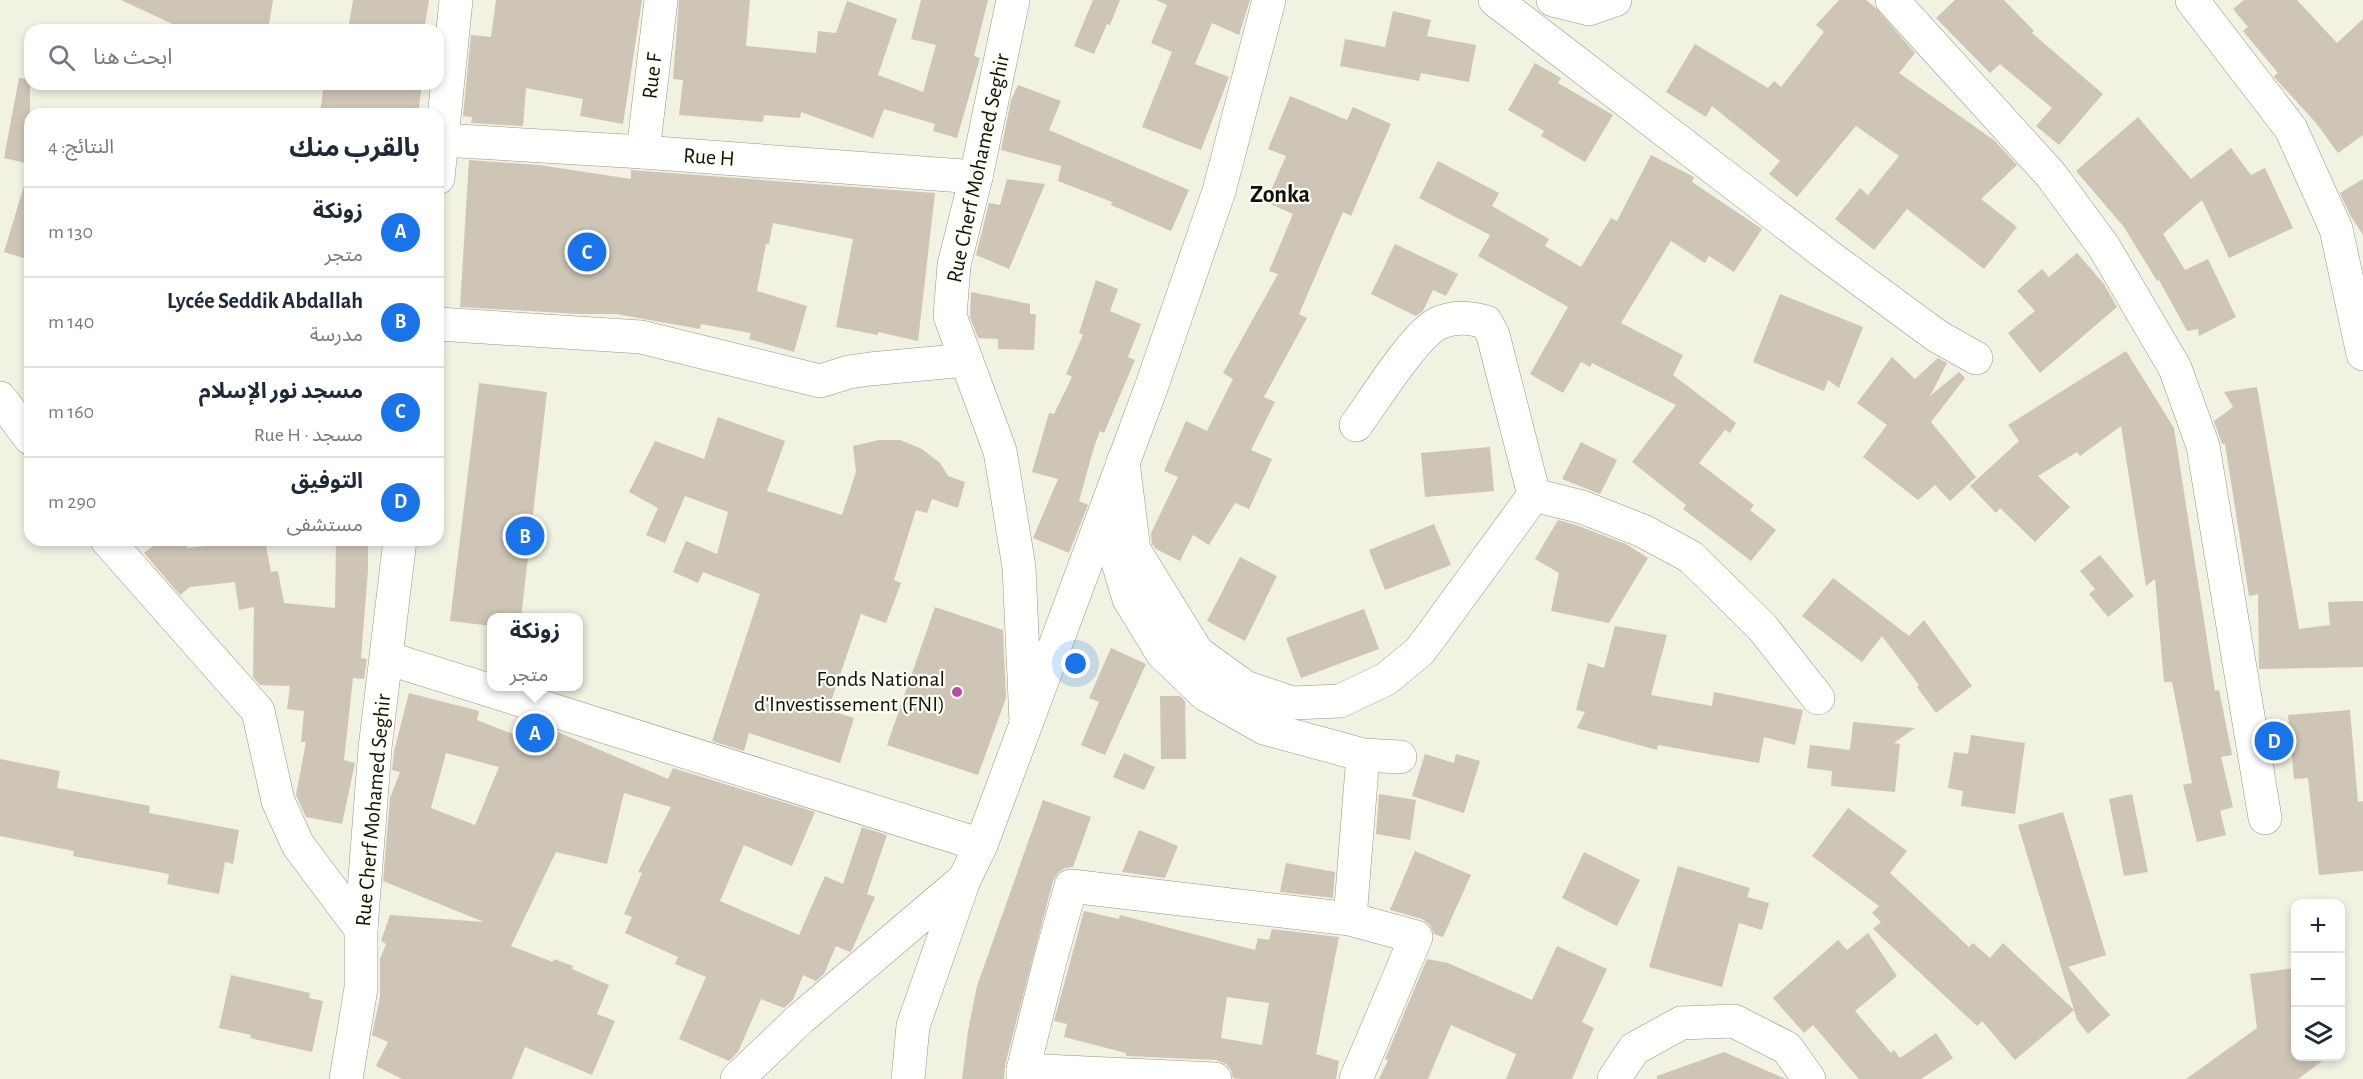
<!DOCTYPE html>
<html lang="ar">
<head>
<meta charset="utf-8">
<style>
  :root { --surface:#fff; --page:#f2f2f3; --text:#1f2937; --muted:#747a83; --line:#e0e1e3; --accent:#1a73e8 }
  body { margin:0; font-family:"Alegreya Sans","Noto Sans Arabic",sans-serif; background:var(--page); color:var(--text); direction:rtl }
  .controls { position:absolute; right:18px; bottom:18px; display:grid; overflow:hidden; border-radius:12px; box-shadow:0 3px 9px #0003 }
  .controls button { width:54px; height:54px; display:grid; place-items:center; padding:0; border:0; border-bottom:2px solid var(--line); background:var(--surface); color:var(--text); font:30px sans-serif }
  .you { position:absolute; left:1076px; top:664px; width:21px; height:21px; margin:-15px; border:4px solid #fff; border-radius:50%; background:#1a73e8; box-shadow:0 0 0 9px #1a73e833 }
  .badge { display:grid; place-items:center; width:39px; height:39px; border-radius:50%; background:var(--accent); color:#fff; font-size:20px; font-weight:700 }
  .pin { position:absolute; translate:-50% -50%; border:3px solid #fff; box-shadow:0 2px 6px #0006 }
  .popup { position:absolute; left:487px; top:613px; width:96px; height:78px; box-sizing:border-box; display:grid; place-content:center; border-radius:12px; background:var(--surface); filter:drop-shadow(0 2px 4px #0005); font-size:20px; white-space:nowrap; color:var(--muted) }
  .popup b { font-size:22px; color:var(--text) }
  .popup::after { content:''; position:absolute; left:50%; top:100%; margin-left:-12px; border:12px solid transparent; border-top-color:var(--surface) }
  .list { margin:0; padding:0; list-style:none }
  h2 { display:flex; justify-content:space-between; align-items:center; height:78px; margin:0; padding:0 24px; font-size:26px }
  h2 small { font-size:20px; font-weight:400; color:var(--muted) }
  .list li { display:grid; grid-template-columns:39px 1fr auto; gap:18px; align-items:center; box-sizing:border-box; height:90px; padding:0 24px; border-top:2px solid var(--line) }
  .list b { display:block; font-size:22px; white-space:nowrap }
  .list p { margin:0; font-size:20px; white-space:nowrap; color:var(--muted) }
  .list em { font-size:20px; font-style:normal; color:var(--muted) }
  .icon { flex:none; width:33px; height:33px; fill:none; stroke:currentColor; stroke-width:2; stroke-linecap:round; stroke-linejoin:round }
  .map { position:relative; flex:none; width:2363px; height:1079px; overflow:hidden; direction:ltr }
  .search { position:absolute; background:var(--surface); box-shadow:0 3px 9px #0003; left:24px; top:24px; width:420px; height:66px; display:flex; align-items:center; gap:15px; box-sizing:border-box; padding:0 21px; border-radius:18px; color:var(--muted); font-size:22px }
  .panel { position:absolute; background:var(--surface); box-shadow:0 3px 9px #0003; left:24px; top:108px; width:420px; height:438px; border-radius:18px; direction:rtl }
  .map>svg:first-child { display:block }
</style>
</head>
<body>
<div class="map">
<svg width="2363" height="1079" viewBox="0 0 2363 1079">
  <rect width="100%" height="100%" fill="#f1f2e1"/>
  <g fill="#cec5b6" fill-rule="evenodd">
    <polygon points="121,0 273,0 268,30 213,30 181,24 179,27"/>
    <polygon points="353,0 429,0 424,30 348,30"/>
    <polygon points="496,0 642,0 623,124 580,116 583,99 526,88 523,126 471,123 472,117 463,116 471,35 491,37"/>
    <polygon points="679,0 750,0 746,46 816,53 818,31 836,33 847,1 897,19 878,75 923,92 936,45 911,39 921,0 988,0 974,56 980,58 957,138 933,131 935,124 884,109 873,138 801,112 800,118 764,115 763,122 679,115 683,80 673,79"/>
    <polygon points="1093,0 1120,0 1110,25 1107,24 1094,54 1074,46"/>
    <polygon points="1156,0 1250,0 1239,35 1212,23 1195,64 1229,77 1201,150 1142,127 1172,52 1151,43 1167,5"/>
    <polygon points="1839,0 1866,0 1876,8 1915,53 1899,73 1995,141 2017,165 1981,199 2017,227 1984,269 1907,209 1874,250 1835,219 1860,188 1868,195 1899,156 1856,126 1797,197 1769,174 1780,161 1712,106 1706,117 1666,92 1695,44 1768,88 1774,81 1781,87 1824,32 1816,25"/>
    <polygon points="1955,0 2004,0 2034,31 2032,33 2103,94 2059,145 2036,126 2052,108 2000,64 1990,73 1936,18"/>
    <polygon points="2244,0 2297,0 2337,43 2363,19 2363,135 2338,153 2316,123 2275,78 2274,76 2278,73 2243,31 2248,27 2233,9"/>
    <polygon points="1393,11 1431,20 1427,36 1476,45 1469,82 1421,73 1419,81 1340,66 1345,39 1385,47"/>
    <polygon points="1535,63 1561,78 1558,83 1613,115 1585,162 1541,136 1544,131 1508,110"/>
    <polygon points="19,78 30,79 30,164 4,158"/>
    <polygon points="327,84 422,84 418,114 320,114 323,90 326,90"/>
    <polygon points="1018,85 1061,101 1049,130 1189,190 1171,231 1111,205 1112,202 1058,181 1061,166 1001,150 1011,100"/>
    <polygon points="1290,96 1347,120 1353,107 1391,124 1351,216 1343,212 1299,314 1307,318 1264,397 1275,402 1251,450 1272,459 1249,509 1235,503 1209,545 1193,535 1180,561 1156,549 1152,544 1151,533 1178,477 1164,471 1186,421 1207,431 1233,379 1223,373 1278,274 1269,271 1293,214 1266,202 1286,156 1268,149"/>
    <polygon points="2138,117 2191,179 2231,148 2251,175 2265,168 2293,228 2229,258 2202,200 2163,234 2185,270 2208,259 2236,317 2199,336 2198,329 2187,331 2159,280 2157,281 2124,227 2076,171"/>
    <polygon points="1651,155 1694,177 1692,182 1762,229 1734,272 1709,256 1705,263 1671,241 1621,323 1683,355 1673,375 1736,423 1730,433 1725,430 1699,463 1754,505 1750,510 1776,530 1751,561 1683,509 1686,505 1632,462 1676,405 1592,363 1590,367 1581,362 1563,393 1530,374 1568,307 1478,256 1490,235 1419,198 1438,161 1499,193 1492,206 1549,239 1545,246 1581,267 1611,218 1617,221"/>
    <polygon points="469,160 539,165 631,179 631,170 935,193 918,341 878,332 878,335 836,327 853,239 773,223 769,244 766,244 757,291 807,306 794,352 749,339 751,333 701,324 700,329 616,314 579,314 460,307"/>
    <polygon points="1007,179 1045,184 1009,269 976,255 989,203 1000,205"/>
    <polygon points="2363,179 2363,235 2350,215 2340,193"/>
    <polygon points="24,186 30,187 30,260 4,252"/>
    <polygon points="1395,244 1458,274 1446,296 1433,290 1423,311 1416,316 1371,294"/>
    <polygon points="2077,253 2104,284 2117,307 2040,373 2008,333 2035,311 2017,291 2042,269 2049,277"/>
    <polygon points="1096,280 1118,289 1110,311 1141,324 1128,357 1135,360 1104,433 1100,431 1094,447 1079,501 1088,505 1069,553 1033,538 1058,479 1032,472 1049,413 1054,414 1072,377 1066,374 1083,335 1079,333"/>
    <polygon points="971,292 1030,304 1030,314 1036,314 1034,350 998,349 998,339 978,338 970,317"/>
    <polygon points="1780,294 1863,327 1839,388 1828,380 1824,391 1753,362"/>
    <polygon points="2126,351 2174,428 2215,691 2219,690 2232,755 2221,757 2233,807 2220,811 2226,835 2197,842 2183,785 2192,783 2172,682 2164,682 2155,579 2146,586 2121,426 2080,456 2077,452 2038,476 2070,507 2035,542 2000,508 1996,513 1970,486 2019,441 2008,425"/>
    <polygon points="1892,357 1915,379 1938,358 1947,363 1930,396 1959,372 1965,378 1931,422 1976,477 1950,501 1935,485 1918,500 1863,457 1887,425 1857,403"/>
    <polygon points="479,383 547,392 521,618 492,618 492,626 450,621"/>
    <polygon points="2257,387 2299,629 2330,625 2328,602 2363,601 2363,667 2259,669 2258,594 2249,596 2225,444 2222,444 2214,421 2233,407 2224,392"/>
    <polygon points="718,417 785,441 767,491 842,515 856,472 853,446 879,440 900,440 922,449 940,463 948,476 965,482 958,508 932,499 927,513 916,510 894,580 901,583 886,623 861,614 828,710 854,718 840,763 749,733 744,751 712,741 760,594 703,572 698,583 673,572 686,541 717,554 728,512 685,496 665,543 646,535 658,508 629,492 655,441 704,459"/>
    <polygon points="1581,442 1617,460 1600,494 1562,479"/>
    <polygon points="1490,447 1494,491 1425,497 1421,453"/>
    <polygon points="1558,520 1576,525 1626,544 1648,558 1609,623 1551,611 1559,573 1535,559"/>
    <polygon points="1434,524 1451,565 1385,590 1369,550"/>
    <polygon points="161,540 182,540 188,548 240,542 240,540 265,540 271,572 278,571 284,603 335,608 336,540 368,540 368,570 361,658 367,659 364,679 353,678 344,760 355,763 342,824 306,817 296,795 306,742 301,742 304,711 287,709 290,686 260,685 253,677 254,607 239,610 235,582 190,587 180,595 144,553"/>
    <polygon points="2100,555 2134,596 2108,617 2089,594 2095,589 2080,571"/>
    <polygon points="1240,557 1277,576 1245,641 1207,621"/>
    <polygon points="1833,578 1909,636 1924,620 1972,686 1936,713 1917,687 1919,685 1882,636 1862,662 1802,616"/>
    <polygon points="935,607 1003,630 1006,698 978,775 887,745"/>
    <polygon points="1364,609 1379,649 1301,678 1286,638"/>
    <polygon points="1615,626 1667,635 1651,695 1712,706 1714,692 1803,710 1795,745 1764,737 1759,763 1658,745 1657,750 1577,728 1585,712 1576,710 1588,663 1604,668"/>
    <polygon points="1111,648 1146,664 1105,755 1081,745 1099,702 1089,698"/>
    <path d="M409,693L479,711L477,720L518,736L524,721L553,730L668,779L673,768L815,812L792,866L744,845L720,901L799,935L825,876L843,884L862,827L887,835L867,894L875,897L852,950L850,952L836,946L824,974L816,981L803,975L793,1000L784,1008L761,999L738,1052L729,1061L679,1039L706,977L675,964L678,957L625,933L632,917L624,914L642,873L638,872L671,807L624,793L607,864L556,852L511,946L553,962L554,959L573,966L572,969L609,985L597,1014L615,1021L592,1075L525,1047L512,1079H402L376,1066L388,1042L372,1035L380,997V959L386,944L381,941L390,915L484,922L383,881L390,798L400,772L392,770L394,751ZM446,753L499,767L475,825L431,808Z"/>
    <polygon points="1160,696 1180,696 1185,701 1186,759 1161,759"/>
    <polygon points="2350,710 2358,802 2363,801 2363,871 2319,875 2308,778 2294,779 2288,715"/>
    <polygon points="1853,722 1915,728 1894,743 1900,744 1895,792 1831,786 1832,771 1807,768 1810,745 1850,750"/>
    <polygon points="1971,735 2025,743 2015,814 1961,806 1963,791 1948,788 1954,752 1968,754"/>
    <polygon points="1124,753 1155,767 1144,790 1113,777"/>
    <polygon points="1425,754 1454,763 1456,754 1480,761 1464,813 1412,796"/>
    <polygon points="0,759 60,771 57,788 150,806 149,813 239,830 233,864 225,862 219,894 167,884 169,874 73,856 74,851 0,836"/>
    <polygon points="1379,794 1416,800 1410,840 1376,834"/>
    <polygon points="2132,794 2148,872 2124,876 2109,799"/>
    <polygon points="1043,800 1091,817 1073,867 1065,868 1058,873 1053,881 1005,1065 1004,1079 962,1079 968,1031 977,986"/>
    <polygon points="1848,808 1907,851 1890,873 1969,947 1973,943 1990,958 2003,943 2074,1010 2015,1060 1982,1021 1977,1026 1873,929 1881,922 1872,913 1879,906 1812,856"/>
    <polygon points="2063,812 2106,955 2068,967 2110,1015 2088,1034 2077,1020 2018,825"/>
    <polygon points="1139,830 1178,846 1165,878 1122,872"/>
    <polygon points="1415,851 1471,875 1443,937 1434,934 1430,925 1422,919 1390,910"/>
    <polygon points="1584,852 1640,880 1617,926 1562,898"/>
    <polygon points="1286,863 1335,872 1333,898 1280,892"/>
    <polygon points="1678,866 1750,888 1747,897 1769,903 1762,930 1739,923 1722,987 1649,967"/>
    <path d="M1084,911L1119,919L1120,915L1255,950L1258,938L1269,940L1272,929L1339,937L1316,1054L1339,1061L1336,1079H1240L1233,1078L1231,1070L1226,1064L1216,1060L1126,1056V1053L1064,1037L1067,1024L1054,1021ZM1227,997L1269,1003L1262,1045L1221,1038Z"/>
    <polygon points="1868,933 1897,976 1855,1011 1891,1053 1894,1050 1900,1058 1936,1033 1953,1058 1921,1079 1859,1079 1813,1025 1804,1033 1773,998 1838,940 1847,950"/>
    <polygon points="1557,946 1607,969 1582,1022 1594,1028 1572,1079 1506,1079 1516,1054 1451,1025 1428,1079 1379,1079 1388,1060 1385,1059 1427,959 1448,963 1532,1000"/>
    <polygon points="2295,968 2295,1022 2290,1021 2295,1030 2295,1056 2329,1056 2298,1079 2186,1079 2257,1028 2250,974"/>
    <polygon points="231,975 310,993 309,998 323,1001 312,1052 250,1038 251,1035 219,1028"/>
    <polygon points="1724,1052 1786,1079 1657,1079 1657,1076"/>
  </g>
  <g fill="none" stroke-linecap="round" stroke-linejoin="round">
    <defs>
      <g id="minor">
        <polyline points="1013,0 976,177 954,265 950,316 1000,451 1019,567 1026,722"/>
        <polyline points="1495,0 1831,258 1937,336 1976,358"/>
        <polyline points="1553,0 1589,9 1615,0"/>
        <polyline points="1892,0 2051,175 2104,247 2175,368 2203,446 2265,818"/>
        <polyline points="2192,0 2291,129 2336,229 2363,354"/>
        <polyline points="442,140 643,152 976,177"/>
        <polyline points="643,152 661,0"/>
        <polyline points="438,178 456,0"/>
        <polyline points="438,324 641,337 820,381 849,372 870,369 966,360"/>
        <polyline points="0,398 30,438"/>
        <path d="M1123,462L1134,550L1197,652L1245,687L1292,703L1340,701L1386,679L1420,651L1534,495L1493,335L1486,322C1471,318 1457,316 1441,322C1416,331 1374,401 1356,425"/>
        <polyline points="1534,495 1582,507 1643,531 1691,557 1762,627 1818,698"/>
        <polyline points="1108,529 1129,599 1162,653 1206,695 1264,728 1363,755 1400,757"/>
        <polyline points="107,540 258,711 278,801 298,845 361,929"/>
        <polyline points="387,658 981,845"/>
        <polyline points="1350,919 1363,755"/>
        <polyline points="1023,1070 1215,1079"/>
        <polyline points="346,1079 361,988 361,929 375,748 400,540"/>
        <polyline points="1023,1079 1023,1070 1050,961 1071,886 1350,919 1416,937 1356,1079"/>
        <polyline points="1614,1079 1634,1049 1681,1023 1734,1021 1787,1048 1809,1079"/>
      </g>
      <g id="major">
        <polyline points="737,1079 800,1019 962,881"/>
        <polyline points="908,1079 913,1026 964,880 981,845 1151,388 1219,191 1269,0"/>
      </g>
    </defs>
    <use href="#minor" stroke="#959686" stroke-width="34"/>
    <use href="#major" stroke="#959686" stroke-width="34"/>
    <use href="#minor" stroke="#fff" stroke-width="33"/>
    <use href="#major" stroke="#fff" stroke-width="33"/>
  </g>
  <circle fill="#bc4ca9" stroke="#fefff4" stroke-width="2" cx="957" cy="692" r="6"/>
  <g text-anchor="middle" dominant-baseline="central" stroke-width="4.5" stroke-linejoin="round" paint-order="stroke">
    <g font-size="22" fill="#11120c" stroke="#fefff4">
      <text transform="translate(652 76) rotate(-83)">Rue F</text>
      <text transform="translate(709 157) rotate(4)">Rue H</text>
      <text transform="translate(978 168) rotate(-78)">Rue Cherf Mohamed Seghir</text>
      <text transform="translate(373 810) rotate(-85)">Rue Cherf Mohamed Seghir</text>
    </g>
    <g font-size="22" fill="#11120c" stroke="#fefff4" text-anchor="end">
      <text x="945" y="679">Fonds National<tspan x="945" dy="25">d'Investissement (FNI)</tspan></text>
    </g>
    <g font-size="24" font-weight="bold" fill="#11120c" stroke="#fefff4">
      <text x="1280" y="195">Zonka</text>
    </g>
  </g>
</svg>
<div class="controls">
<button>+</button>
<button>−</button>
<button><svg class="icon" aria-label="layers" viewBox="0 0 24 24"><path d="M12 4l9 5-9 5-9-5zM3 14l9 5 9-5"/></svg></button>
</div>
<div class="you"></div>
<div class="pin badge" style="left:535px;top:733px">A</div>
<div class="popup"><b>زونكة</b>متجر</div>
<div class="pin badge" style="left:525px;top:536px">B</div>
<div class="pin badge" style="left:587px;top:252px">C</div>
<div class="pin badge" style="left:2274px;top:741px">D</div>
<div class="search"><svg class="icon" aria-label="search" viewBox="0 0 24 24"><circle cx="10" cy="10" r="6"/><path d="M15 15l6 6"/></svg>ابحث هنا</div>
<section class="panel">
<h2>بالقرب منك<small>النتائج: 4</small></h2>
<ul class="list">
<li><span class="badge">A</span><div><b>زونكة</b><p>متجر</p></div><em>130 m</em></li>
<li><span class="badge">B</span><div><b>Lycée Seddik Abdallah</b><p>مدرسة</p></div><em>140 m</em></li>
<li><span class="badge">C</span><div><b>مسجد نور الإسلام</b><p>مسجد · Rue H</p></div><em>160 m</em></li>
<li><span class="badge">D</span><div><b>التوفيق</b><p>مستشفى</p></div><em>290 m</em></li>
</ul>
</section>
</div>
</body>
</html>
